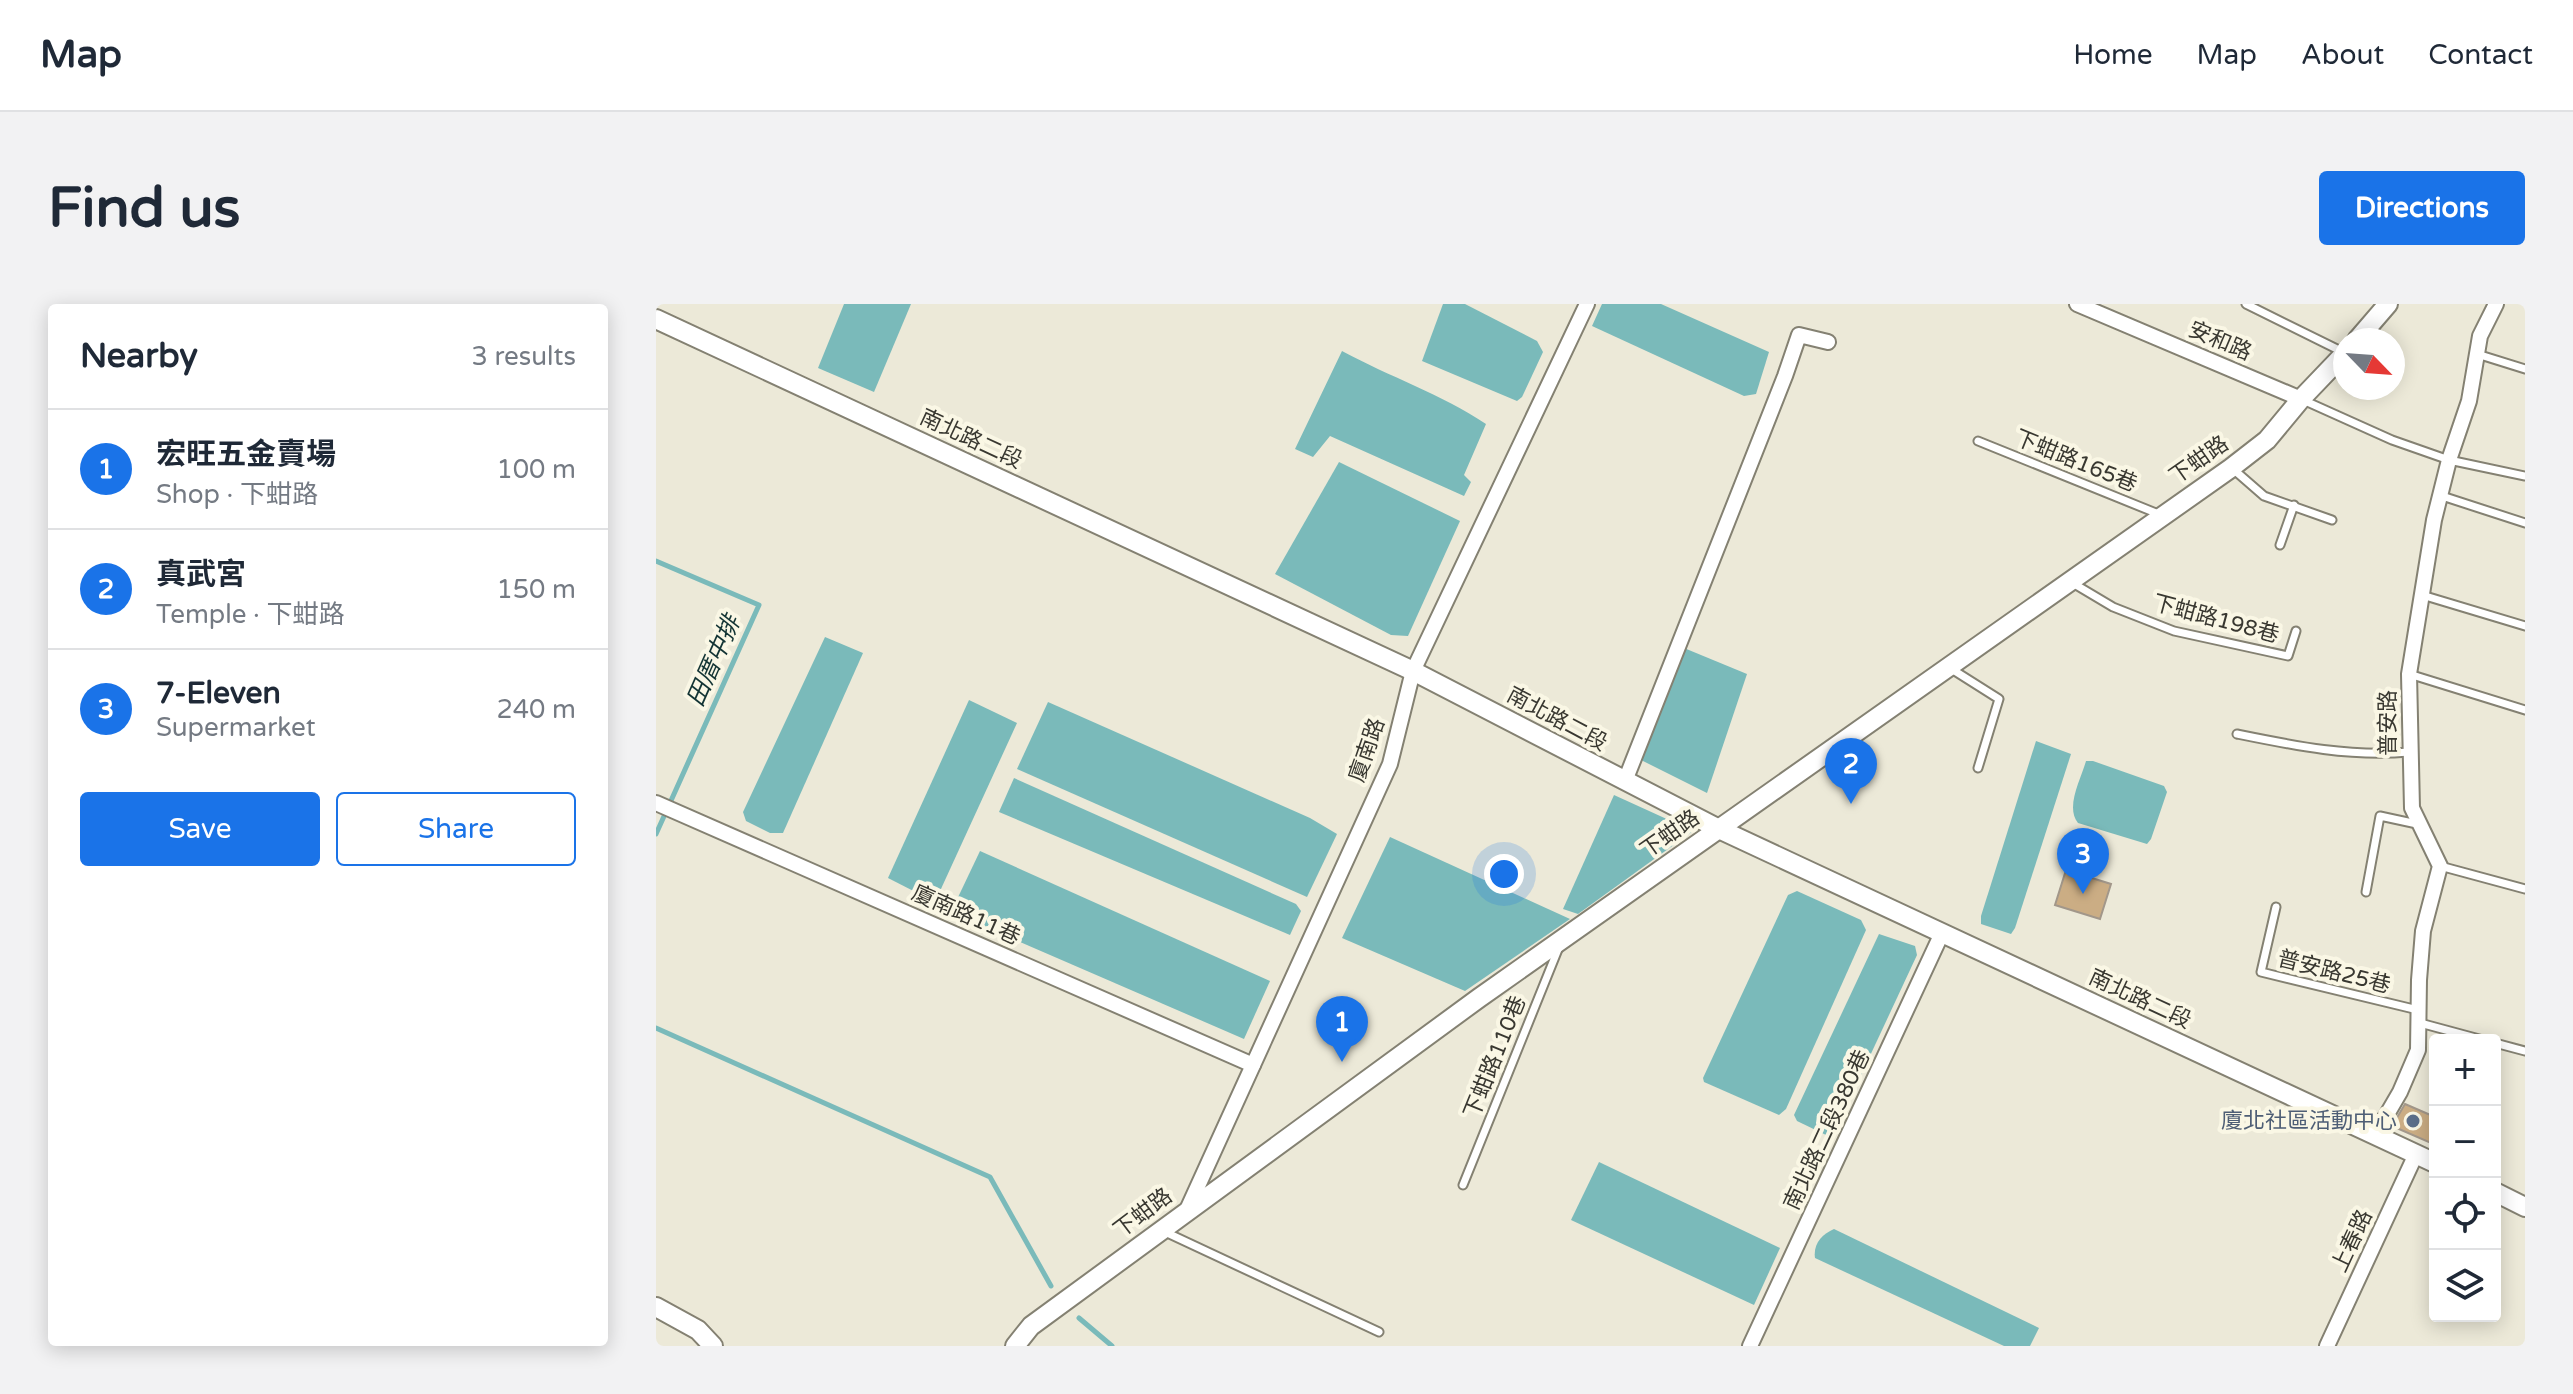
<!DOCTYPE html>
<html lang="en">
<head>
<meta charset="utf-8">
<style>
  :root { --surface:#fff; --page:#f2f2f3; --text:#1f2937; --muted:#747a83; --line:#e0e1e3; --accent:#1a73e8 }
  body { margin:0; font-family:"Varela Round","Noto Sans TC",sans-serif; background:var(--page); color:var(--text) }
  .controls { position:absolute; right:24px; bottom:24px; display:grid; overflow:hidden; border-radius:8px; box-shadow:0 4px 20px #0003 }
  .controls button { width:72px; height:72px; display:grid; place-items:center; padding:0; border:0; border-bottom:2px solid var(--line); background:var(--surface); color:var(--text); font:40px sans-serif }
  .compass { position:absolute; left:1677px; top:24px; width:72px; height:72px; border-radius:50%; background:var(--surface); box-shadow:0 4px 20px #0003; rotate:115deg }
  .you { position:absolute; left:848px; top:570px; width:28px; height:28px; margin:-20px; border:6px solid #fff; border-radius:50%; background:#1a73e8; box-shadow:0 0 0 12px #1a73e833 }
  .badge { display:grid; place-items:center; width:52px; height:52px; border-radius:50%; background:var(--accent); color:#fff; font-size:26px; font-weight:700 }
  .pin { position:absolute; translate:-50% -66px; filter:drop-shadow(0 2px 4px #0008) }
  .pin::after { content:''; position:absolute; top:42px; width:28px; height:24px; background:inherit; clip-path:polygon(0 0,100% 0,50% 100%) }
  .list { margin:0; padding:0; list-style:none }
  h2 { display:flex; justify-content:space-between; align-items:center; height:104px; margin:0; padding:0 32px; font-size:34px }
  h2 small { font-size:26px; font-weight:400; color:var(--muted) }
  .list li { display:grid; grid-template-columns:52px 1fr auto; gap:24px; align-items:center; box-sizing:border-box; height:120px; padding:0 32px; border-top:2px solid var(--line) }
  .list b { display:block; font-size:30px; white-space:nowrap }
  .list p { margin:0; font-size:26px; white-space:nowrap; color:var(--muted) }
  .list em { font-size:26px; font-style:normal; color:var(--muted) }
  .actions { display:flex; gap:16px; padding:24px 32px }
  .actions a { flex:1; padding:18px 0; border:2px solid var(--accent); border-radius:8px; text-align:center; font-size:28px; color:var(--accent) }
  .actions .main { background:var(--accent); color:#fff }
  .icon { flex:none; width:44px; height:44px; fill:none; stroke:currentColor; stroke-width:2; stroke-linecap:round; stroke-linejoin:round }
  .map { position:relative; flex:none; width:1869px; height:1042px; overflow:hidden; border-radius:8px }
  header { display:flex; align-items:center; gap:48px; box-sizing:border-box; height:112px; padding:0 40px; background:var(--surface); border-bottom:2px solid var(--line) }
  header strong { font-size:38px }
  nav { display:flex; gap:44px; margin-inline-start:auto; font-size:28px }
  .intro { display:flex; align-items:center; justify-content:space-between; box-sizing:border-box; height:192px; padding:0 48px }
  h1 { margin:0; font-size:56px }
  .button { padding:20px 36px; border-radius:8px; background:var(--accent); color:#fff; font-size:28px; font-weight:700 }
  main { display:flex; gap:48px; padding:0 48px }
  aside { flex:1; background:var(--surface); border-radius:8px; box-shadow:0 4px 20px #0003 }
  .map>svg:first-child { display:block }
</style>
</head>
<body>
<header>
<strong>Map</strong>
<nav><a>Home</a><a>Map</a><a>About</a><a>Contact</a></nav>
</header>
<div class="intro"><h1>Find us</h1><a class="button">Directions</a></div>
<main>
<aside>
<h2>Nearby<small>3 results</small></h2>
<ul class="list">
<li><span class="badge">1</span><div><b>宏旺五金賣場</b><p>Shop · 下蚶路</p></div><em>100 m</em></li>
<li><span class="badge">2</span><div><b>真武宮</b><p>Temple · 下蚶路</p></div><em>150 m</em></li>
<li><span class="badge">3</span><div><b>7-Eleven</b><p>Supermarket</p></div><em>240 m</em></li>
</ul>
<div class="actions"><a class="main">Save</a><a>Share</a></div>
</aside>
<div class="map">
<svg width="1869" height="1042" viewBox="0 0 1869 1042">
  <rect width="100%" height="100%" fill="#ece9d8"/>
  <g fill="#7ababa">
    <polygon points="188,0 255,0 218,88 162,64"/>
    <polygon points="787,0 809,0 881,37 887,48 866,93 861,97 766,57"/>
    <polygon points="946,0 1005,0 1113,48 1100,90 1088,92 936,22"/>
    <path d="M686,47C734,73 785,90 830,120L808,171L815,178L808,192L674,132L657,153L639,145Z"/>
    <polygon points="683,158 804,217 752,332 735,331 619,270"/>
    <polygon points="169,333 207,349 127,529 114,529 90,517 87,508"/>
    <polygon points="1028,344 1091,370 1051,489 985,456"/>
    <polygon points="313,396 361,419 279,598 232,574"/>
    <polygon points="392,398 654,514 681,530 651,593 361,465"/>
    <polygon points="1380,437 1415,450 1359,624 1355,630 1325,620 1325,612"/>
    <path d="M1430,457H1437L1508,482L1511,488L1495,535L1491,540L1422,519C1409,503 1425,475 1430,457Z"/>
    <polygon points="358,474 640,600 645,607 634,631 343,508"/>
    <polygon points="958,491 1037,527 922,610 907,605"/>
    <polygon points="734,533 914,615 809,687 686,634"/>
    <polygon points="324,547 614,677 588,735 295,608"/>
    <polygon points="1141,587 1205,616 1210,626 1130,805 1123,811 1048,778 1047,774 1132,591"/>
    <polygon points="1223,630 1259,642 1261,651 1178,829 1170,831 1141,817 1138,811"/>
    <polygon points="943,858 1124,944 1098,1001 915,916"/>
    <path d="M1178,925L1383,1024L1374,1042H1348L1159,954C1157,940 1166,930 1178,925Z"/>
  </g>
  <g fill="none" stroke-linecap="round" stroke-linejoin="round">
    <g stroke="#7ababa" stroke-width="5">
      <polyline points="0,257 103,301 0,530"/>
      <polyline points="0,724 334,873 395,982"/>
      <polyline points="423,1014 456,1042"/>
    </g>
  </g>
  <g fill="#cbad84" stroke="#a2978a" stroke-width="2">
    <polygon points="1410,566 1455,580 1444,615 1399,601"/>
    <polygon points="1749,800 1779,813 1779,831 1775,839 1736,822"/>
  </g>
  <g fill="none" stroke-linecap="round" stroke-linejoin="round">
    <defs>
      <g id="lane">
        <polyline points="1590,0 1687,48"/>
        <polyline points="1821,50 1869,65"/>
        <polyline points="1647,96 1736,136 1793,156 1869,172"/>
        <polyline points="1322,137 1505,211"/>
        <polyline points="1577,165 1608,192 1676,216"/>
        <polyline points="1786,192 1869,219"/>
        <polyline points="1624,241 1638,201"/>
        <polyline points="1415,278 1457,303 1518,327 1632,352 1640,327"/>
        <polyline points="1766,291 1869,322"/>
        <polyline points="1294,364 1343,395 1322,464"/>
        <polyline points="1753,370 1869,406"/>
        <path d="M1581,430C1640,442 1693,453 1753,448"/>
        <polyline points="1784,562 1869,585"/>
        <polyline points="1710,588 1724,512 1761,520"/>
        <polyline points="1620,603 1605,668 1762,706"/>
        <polyline points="1764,719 1827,736"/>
        <polyline points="1839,739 1869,747"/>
        <polyline points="807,881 903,643"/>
        <polyline points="507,927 723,1028"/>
      </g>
      <g id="street">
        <polyline points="1421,0 1645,95"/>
        <polyline points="969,477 1129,72 1143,31 1172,38"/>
        <polyline points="0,499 597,761"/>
        <polyline points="1719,831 1744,788 1762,746 1763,676 1767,627 1784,562 1756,504 1753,370 1778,216 1793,156 1813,97 1824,32 1840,0"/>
        <polyline points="531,906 734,460 757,367 931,0"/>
        <polyline points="1094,1042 1286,629"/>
        <polyline points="1671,1042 1760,850"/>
      </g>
      <g id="secondary">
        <polyline points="0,15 757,367 1063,525 1779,859"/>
        <polyline points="1701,36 1732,0"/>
        <polyline points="1839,888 1869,903"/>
        <polyline points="0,1003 42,1026 57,1042"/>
        <polyline points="359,1042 375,1022 823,694 1575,164 1611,136 1645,95 1689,49"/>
      </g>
    </defs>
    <use href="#lane" stroke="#848172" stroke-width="11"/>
    <use href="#street" stroke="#848172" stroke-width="18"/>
    <use href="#secondary" stroke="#848172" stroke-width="22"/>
    <use href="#lane" stroke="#fff" stroke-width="7"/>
    <use href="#street" stroke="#fff" stroke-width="14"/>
    <use href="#secondary" stroke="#fff" stroke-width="18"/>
  </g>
  <circle fill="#5c6f8a" stroke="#faf7e5" stroke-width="3" cx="1757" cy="817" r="8"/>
  <g text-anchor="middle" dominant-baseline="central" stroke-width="8" stroke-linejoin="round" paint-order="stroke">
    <g font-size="22" fill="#393831" stroke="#faf7e5">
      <text transform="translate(1564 37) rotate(23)">安和路</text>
      <text transform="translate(315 135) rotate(25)">南北路二段</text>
      <text transform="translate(1543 156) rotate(-35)">下蚶路</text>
      <text transform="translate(1420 157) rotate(22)">下蚶路165巷</text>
      <text transform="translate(1560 315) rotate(15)">下蚶路198巷</text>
      <text transform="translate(901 415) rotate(28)">南北路二段</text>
      <text transform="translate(1732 419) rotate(-90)">普安路</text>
      <text transform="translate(711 446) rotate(-71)">廈南路</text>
      <text transform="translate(1014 530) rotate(-35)">下蚶路</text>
      <text transform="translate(310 611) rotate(24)">廈南路11巷</text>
      <text transform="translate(1678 668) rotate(14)">普安路25巷</text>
      <text transform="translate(1484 695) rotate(25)">南北路二段</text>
      <text transform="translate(839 753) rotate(-68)">下蚶路110巷</text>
      <text transform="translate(1171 826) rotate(-65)">南北路二段380巷</text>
      <text transform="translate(487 909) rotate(-37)">下蚶路</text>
      <text transform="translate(1696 937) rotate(-65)">上春路</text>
    </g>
    <g font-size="22" fill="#4e5e75" stroke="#faf7e5" text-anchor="end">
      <text x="1741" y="817">廈北社區活動中心</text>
    </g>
    <g font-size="24" font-style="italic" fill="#133434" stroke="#faf7e5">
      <text transform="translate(58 357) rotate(-66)">田厝中排</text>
    </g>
  </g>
</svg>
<div class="controls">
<button>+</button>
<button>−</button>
<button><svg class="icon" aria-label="locate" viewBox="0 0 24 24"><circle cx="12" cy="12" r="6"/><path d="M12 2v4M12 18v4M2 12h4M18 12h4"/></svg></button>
<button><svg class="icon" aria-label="layers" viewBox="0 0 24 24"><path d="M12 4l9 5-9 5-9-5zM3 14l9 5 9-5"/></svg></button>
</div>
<svg class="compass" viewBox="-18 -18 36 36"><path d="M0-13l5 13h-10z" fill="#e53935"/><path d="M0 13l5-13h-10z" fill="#747a83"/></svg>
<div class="you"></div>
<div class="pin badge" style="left:686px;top:758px">1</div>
<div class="pin badge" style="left:1195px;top:500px">2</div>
<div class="pin badge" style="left:1427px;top:590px">3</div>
</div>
</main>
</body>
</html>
